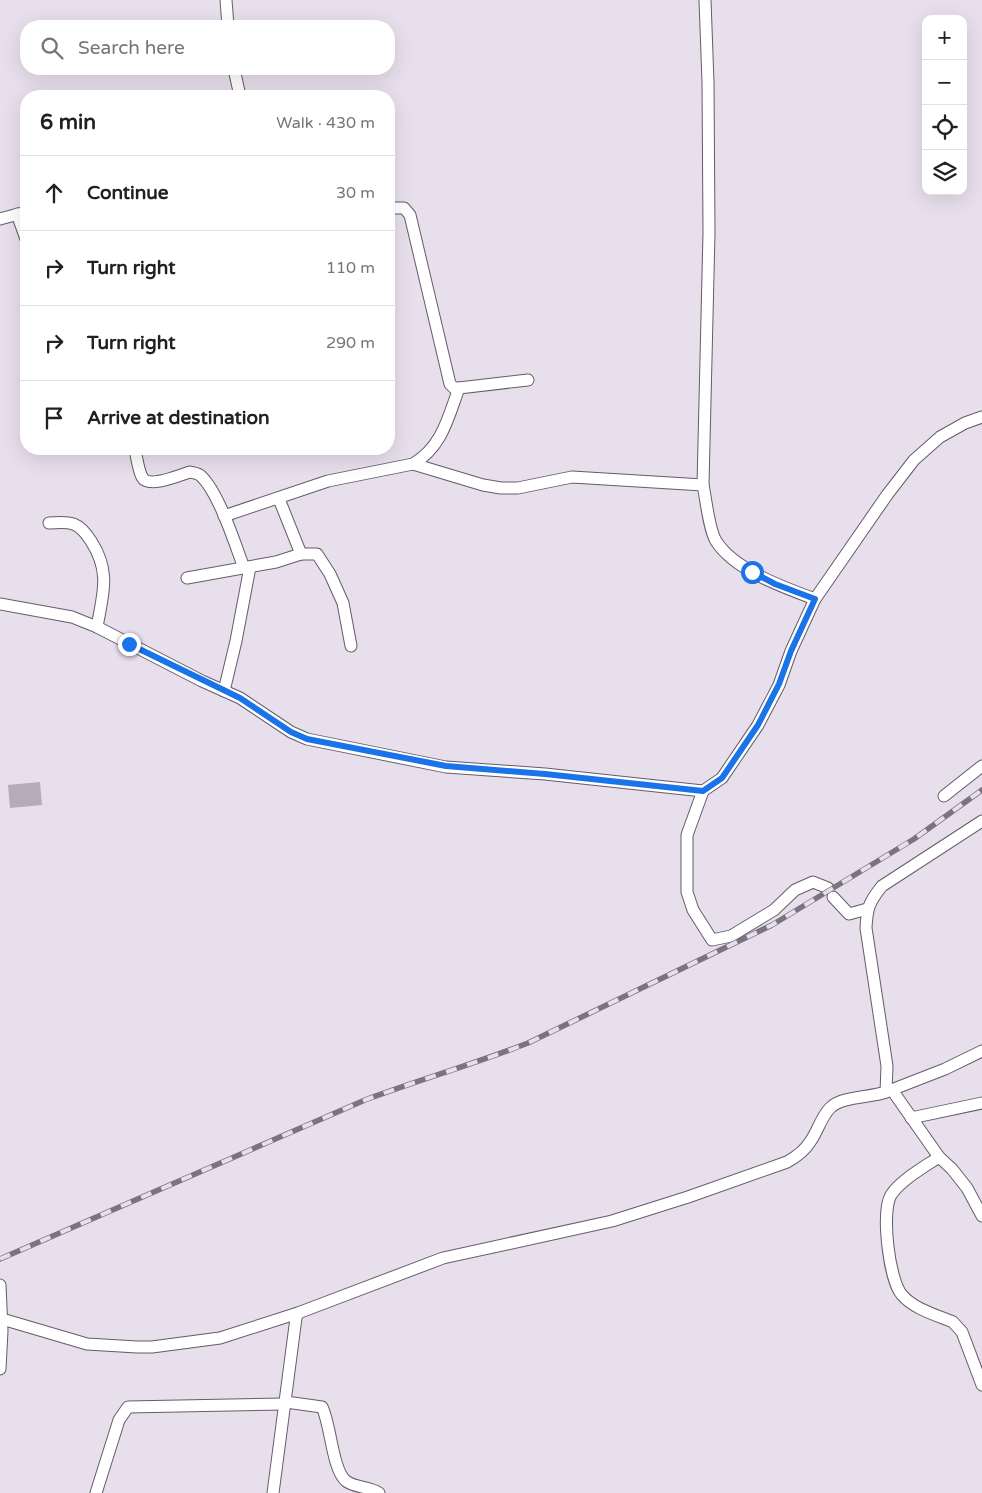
<!DOCTYPE html>
<html lang="en">
<head>
<meta charset="utf-8">
<style>
  :root { --surface:#fff; --page:#f2f2f2; --text:#202124; --muted:#757577; --line:#e0e0e0 }
  body { margin:0; font-family:"Varela Round",sans-serif; background:var(--page); color:var(--text) }
  .controls { position:absolute; right:15px; top:15px; display:grid; overflow:hidden; border-radius:10px; box-shadow:0 5px 20px #0002 }
  .controls button { width:45px; height:45px; display:grid; place-items:center; padding:0; border:0; border-bottom:1px solid var(--line); background:var(--surface); color:var(--text); font:25px sans-serif }
  .stop { position:absolute; width:15px; height:15px; margin:-11px; border:4px solid #1a73e8; border-radius:50%; background:#fff }
  .stop.end { background:#1a73e8; border-color:#fff; box-shadow:0 1px 5px #0008 }
  .list { margin:0; padding:0; list-style:none }
  h2 { display:flex; justify-content:space-between; align-items:center; height:65px; margin:0; padding:0 20px; font-size:21px }
  h2 small { font-size:16px; font-weight:400; color:var(--muted) }
  .list li { display:grid; grid-template-columns:32px 1fr auto; gap:15px; align-items:center; box-sizing:border-box; height:75px; padding:0 20px; border-top:1px solid var(--line) }
  .list b { display:block; font-size:19px; white-space:nowrap }
  .list em { font-size:16px; font-style:normal; color:var(--muted) }
  .icon { flex:none; width:28px; height:28px; fill:none; stroke:currentColor; stroke-width:2; stroke-linecap:round; stroke-linejoin:round }
  .map { position:relative; flex:none; width:982px; height:1493px; overflow:hidden }
  .search { position:absolute; background:var(--surface); box-shadow:0 5px 20px #0002; left:20px; top:20px; width:375px; height:55px; display:flex; align-items:center; gap:12px; box-sizing:border-box; padding:0 18px; border-radius:20px; color:var(--muted); font-size:19px }
  .panel { position:absolute; background:var(--surface); box-shadow:0 5px 20px #0002; left:20px; top:90px; width:375px; height:365px; border-radius:20px }
  .map>svg:first-child { display:block }
</style>
</head>
<body>
<div class="map">
<svg width="982" height="1493" viewBox="0 0 982 1493">
  <rect width="100%" height="100%" fill="#e8dfed"/>
  <polygon fill="#b4acb9" points="40,782 42,805 10,808 8,785"/>
  <g fill="none" stroke-linecap="round" stroke-linejoin="round">
    <defs>
      <g id="minor">
        <polyline points="226,0 228,26"/>
        <path d="M705,0L708,82L709,233L703,485C706,499 709,530 716,541C734,570 785,588 815,599"/>
        <polyline points="234,69 240,96"/>
        <polyline points="389,208 404,208 410,215 450,384 454,388 459,388 528,380"/>
        <polyline points="17,214 26,239"/>
        <polyline points="0,219 26,212"/>
        <path d="M135,450C137,458 138,469 142,477C148,489 180,475 190,472C194,473 198,473 201,476C219,493 235,544 244,568"/>
        <polyline points="413,464 483,485 501,488 518,488 572,477 703,485"/>
        <path d="M224,516L328,481L413,464C442,447 448,418 459,388"/>
        <path d="M49,523C71,521 79,522 91,541C111,572 103,593 97,627"/>
        <polyline points="301,554 317,554 330,574 343,603 351,646"/>
        <polyline points="187,578 276,562 301,554 279,499"/>
        <polyline points="0,604 72,617 97,627 202,681 240,698 291,732 307,739 446,767 545,774 703,791"/>
        <polyline points="224,691 236,641 250,567"/>
        <polyline points="944,796 982,766"/>
        <polyline points="828,888 813,882 795,890 774,910 731,936 712,940 693,910 687,892 687,835 703,791 722,778 758,725 779,685 791,651 815,599 887,495 914,460 940,437 965,423 982,417"/>
        <polyline points="833,897 849,914 867,909"/>
        <polyline points="892,1090 939,1157 952,1169 967,1188 982,1216"/>
        <polyline points="886,1092 945,1069 982,1051"/>
        <polyline points="911,1118 982,1103"/>
        <path d="M939,1157C924,1167 901,1180 891,1195C881,1212 889,1280 902,1295C914,1309 936,1315 953,1322L962,1332L982,1385"/>
        <polyline points="0,1285 2,1331 0,1369"/>
        <polyline points="2,1319 87,1344 137,1347 152,1347 220,1338 298,1313"/>
        <path d="M286,1402L322,1407C331,1425 332,1469 346,1481C355,1488 369,1486 379,1493"/>
        <polyline points="96,1493 119,1420 128,1407 285,1404"/>
        <path d="M273,1493L296,1318L298,1313L443,1258L612,1221L688,1197L787,1162C796,1157 805,1150 810,1142C818,1131 821,1117 830,1108C842,1096 869,1098 886,1092L887,1066L866,928C867,908 869,902 882,886L982,821"/>
      </g>
    </defs>
    <use href="#minor" stroke="#645c68" stroke-width="13"/>
    <use href="#minor" stroke="#fff" stroke-width="11"/>
    <defs>
      <path id="rail" d="M0,1259L365,1100C419,1080 474,1064 528,1043L772,925L914,839L982,790"/>
    </defs>
    <use href="#rail" stroke="#79747d" stroke-width="5.5"/>
    <use href="#rail" stroke="#e8dfed" stroke-width="4" stroke-dasharray="11" stroke-linecap="butt"/>
  </g>
  <g fill="none" stroke-linecap="round" stroke-linejoin="round">
    <polyline stroke="#1a73e8" stroke-width="6" points="129,644 240,698 291,732 307,739 446,766 545,774 703,791 722,778 758,725 779,684 791,651 815,599 775,584 752,572"/>
  </g>
</svg>
<div class="controls">
<button>+</button>
<button>−</button>
<button><svg class="icon" aria-label="locate" viewBox="0 0 24 24"><circle cx="12" cy="12" r="6"/><path d="M12 2v4M12 18v4M2 12h4M18 12h4"/></svg></button>
<button><svg class="icon" aria-label="layers" viewBox="0 0 24 24"><path d="M12 4l9 5-9 5-9-5zM3 14l9 5 9-5"/></svg></button>
</div>
<div class="stop" style="left:752px;top:572px"></div>
<div class="stop end" style="left:129px;top:644px"></div>
<div class="search"><svg class="icon" aria-label="search" viewBox="0 0 24 24"><circle cx="10" cy="10" r="6"/><path d="M15 15l6 6"/></svg>Search here</div>
<section class="panel">
<h2>6 min<small>Walk · 430 m</small></h2>
<ul class="list">
<li><svg class="icon" aria-label="ahead" viewBox="0 0 24 24"><path d="M12 20V5M6 11l6-6 6 6"/></svg><div><b>Continue</b></div><em>30 m</em></li>
<li><svg class="icon" aria-label="right" viewBox="0 0 24 24"><path d="M7 20v-9h11M14 6l5 5-5 5"/></svg><div><b>Turn right</b></div><em>110 m</em></li>
<li><svg class="icon" aria-label="right" viewBox="0 0 24 24"><path d="M7 20v-9h11M14 6l5 5-5 5"/></svg><div><b>Turn right</b></div><em>290 m</em></li>
<li><svg class="icon" aria-label="arrive" viewBox="0 0 24 24"><path d="M6 21V4h12l-3 4 3 4H6"/></svg><div><b>Arrive at destination</b></div></li>
</ul>
</section>
</div>
</body>
</html>
